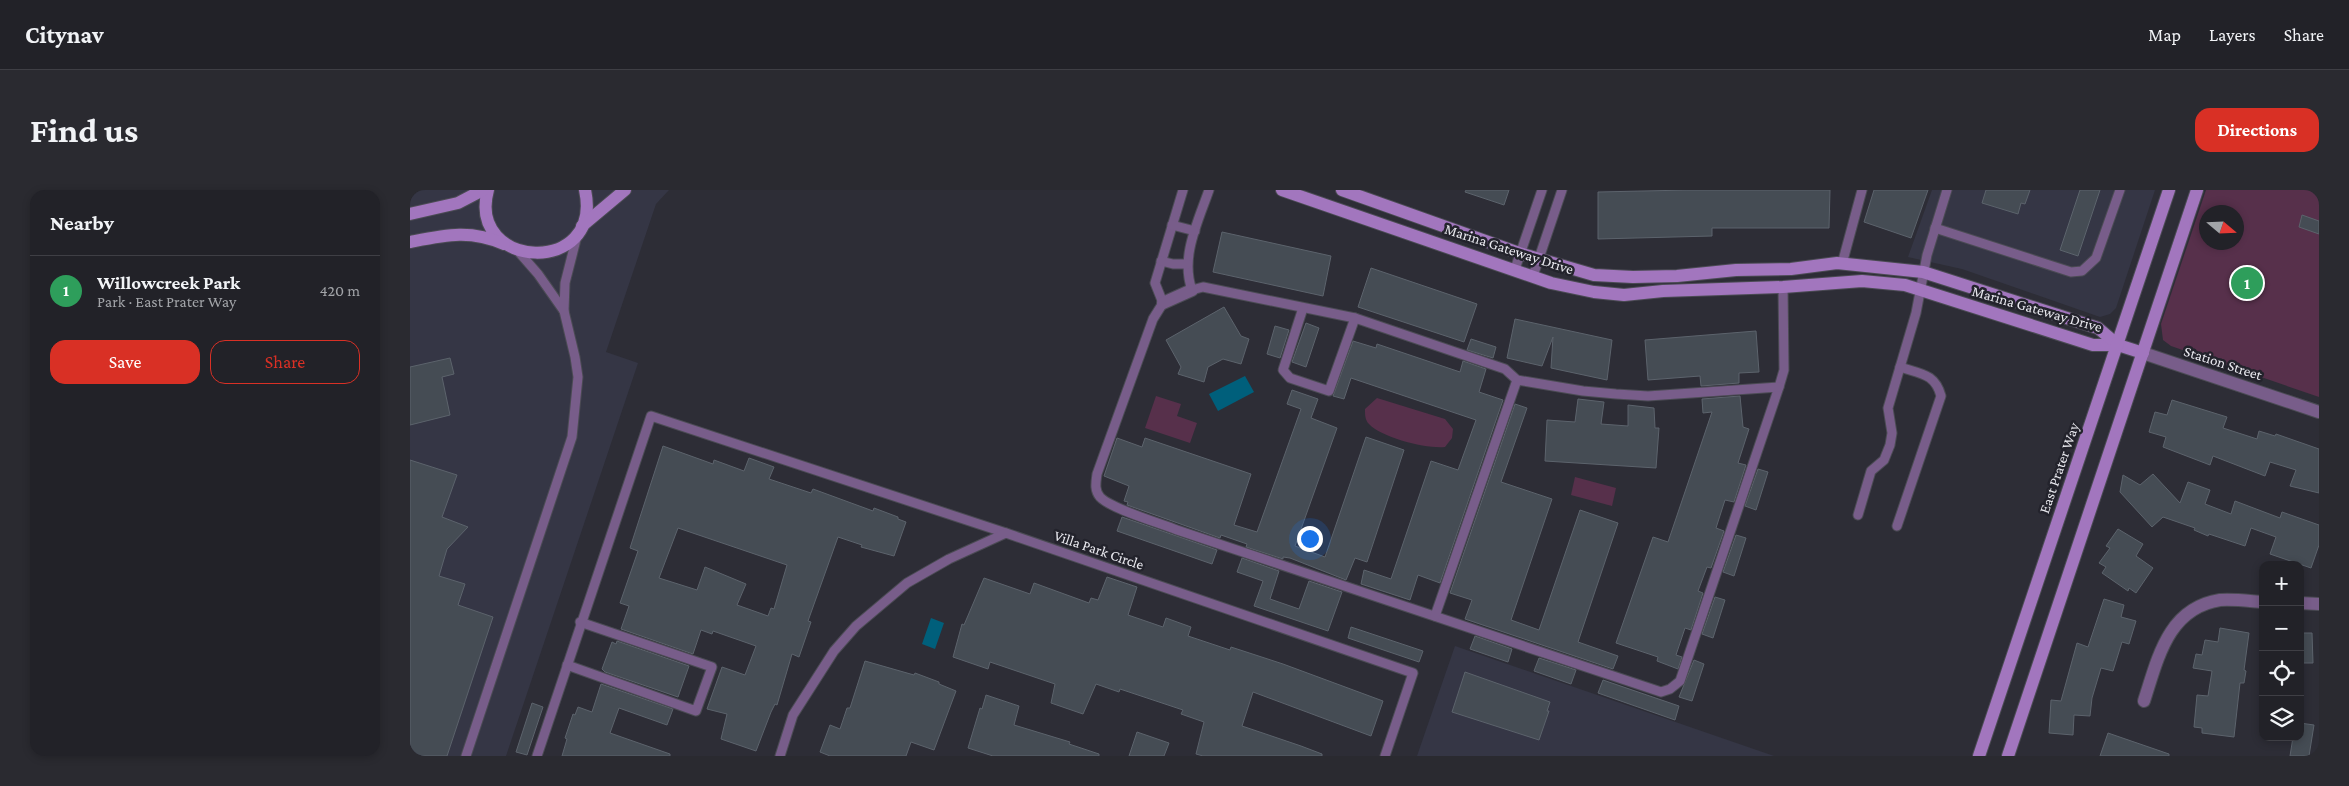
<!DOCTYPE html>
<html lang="en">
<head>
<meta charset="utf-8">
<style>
  :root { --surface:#222228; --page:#2a2a30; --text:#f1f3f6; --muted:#a2a4a8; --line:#3f3f45; --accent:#d93025 }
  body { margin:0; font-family:"Crimson Pro",serif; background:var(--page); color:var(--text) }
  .controls { position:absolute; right:15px; bottom:15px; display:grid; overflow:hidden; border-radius:10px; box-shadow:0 2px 8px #0003 }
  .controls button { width:45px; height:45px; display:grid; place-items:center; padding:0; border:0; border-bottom:1px solid var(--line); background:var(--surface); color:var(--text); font:25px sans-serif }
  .compass { position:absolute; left:1789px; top:15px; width:45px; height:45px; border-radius:50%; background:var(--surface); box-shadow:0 2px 8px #0003; rotate:109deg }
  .you { position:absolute; left:899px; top:348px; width:18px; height:18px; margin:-12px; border:4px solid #fff; border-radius:50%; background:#1a73e8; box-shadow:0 0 0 8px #1a73e833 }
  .badge { display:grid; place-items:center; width:32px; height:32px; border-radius:50%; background:var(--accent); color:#fff; font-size:16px; font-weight:700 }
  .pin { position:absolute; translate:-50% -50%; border:2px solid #fff; box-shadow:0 1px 5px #0006 }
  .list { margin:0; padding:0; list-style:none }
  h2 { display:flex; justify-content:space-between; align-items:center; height:65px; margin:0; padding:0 20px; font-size:21px }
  h2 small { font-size:16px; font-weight:400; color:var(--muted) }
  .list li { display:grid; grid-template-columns:32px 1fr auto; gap:15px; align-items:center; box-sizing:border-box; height:70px; padding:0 20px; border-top:1px solid var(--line) }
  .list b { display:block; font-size:19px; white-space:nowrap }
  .list p { margin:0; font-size:16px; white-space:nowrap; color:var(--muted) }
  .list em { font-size:16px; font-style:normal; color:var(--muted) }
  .actions { display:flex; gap:10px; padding:15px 20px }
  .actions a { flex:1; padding:11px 0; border:1px solid var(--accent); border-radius:15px; text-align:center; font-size:18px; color:var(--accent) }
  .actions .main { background:var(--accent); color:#fff }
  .icon { flex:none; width:28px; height:28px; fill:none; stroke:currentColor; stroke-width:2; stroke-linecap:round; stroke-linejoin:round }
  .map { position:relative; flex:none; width:1909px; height:566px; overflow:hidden; border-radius:15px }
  header { display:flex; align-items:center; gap:30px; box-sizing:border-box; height:70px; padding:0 25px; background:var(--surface); border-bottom:1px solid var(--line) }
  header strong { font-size:24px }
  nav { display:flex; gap:28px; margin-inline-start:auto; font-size:18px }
  .intro { display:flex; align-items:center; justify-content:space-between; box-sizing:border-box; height:120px; padding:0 30px }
  h1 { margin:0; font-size:35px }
  .button { padding:12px 22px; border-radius:15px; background:var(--accent); color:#fff; font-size:18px; font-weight:700 }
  main { display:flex; gap:30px; padding:0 30px }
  aside { flex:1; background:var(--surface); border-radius:15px; box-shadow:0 2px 8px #0003 }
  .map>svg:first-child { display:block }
</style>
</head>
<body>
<header>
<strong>Citynav</strong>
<nav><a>Map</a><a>Layers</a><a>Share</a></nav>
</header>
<div class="intro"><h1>Find us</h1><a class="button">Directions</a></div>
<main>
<aside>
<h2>Nearby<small></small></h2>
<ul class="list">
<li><span class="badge" style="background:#2e9e5b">1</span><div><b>Willowcreek Park</b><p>Park · East Prater Way</p></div><em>420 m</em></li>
</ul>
<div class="actions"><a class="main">Save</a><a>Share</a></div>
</aside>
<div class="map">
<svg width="1909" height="566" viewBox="0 0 1909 566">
  <rect width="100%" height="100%" fill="#2d2d36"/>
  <g fill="#353645">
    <polygon points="0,0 259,0 246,14 196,162 228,173 96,566 0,566"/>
    <polygon points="1522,0 1745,0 1706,118 1700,124 1690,127 1552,79 1498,67"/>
    <polygon points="1045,456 1364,566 1007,566"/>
  </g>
  <g fill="#57304b" fill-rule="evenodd">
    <path d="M1796,0H1909V207L1761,156L1753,150L1751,134ZM1796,22H1826V52H1796Z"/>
    <polygon points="746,206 771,214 767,226 787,233 780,253 735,238"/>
    <path d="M967,208L1035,229L1043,239L1042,248L1035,257C1017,259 972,248 959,234C955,230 955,225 955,219Z"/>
    <polygon points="1165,287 1206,298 1202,316 1161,305"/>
  </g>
  <g fill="#005f7b">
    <polygon points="835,186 844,202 808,221 799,204"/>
    <polygon points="521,428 534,433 525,459 512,454"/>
  </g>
  <g fill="#454c54" stroke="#5c636c" fill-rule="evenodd">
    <polygon points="1056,0 1099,0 1094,15 1055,2"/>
    <polygon points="1278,0 1420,0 1419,38 1302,38 1302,46 1188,49 1188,2"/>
    <polygon points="1464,0 1518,0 1501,48 1454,32"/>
    <polygon points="1576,0 1620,0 1615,14 1611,13 1608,24 1572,13"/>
    <polygon points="1670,0 1690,0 1668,66 1650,60"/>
    <polygon points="1892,25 1909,31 1909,44 1889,37"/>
    <polygon points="812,42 921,66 913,106 803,82"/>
    <polygon points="961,78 1067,114 1054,152 948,117"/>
    <polygon points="814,117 831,146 839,149 831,174 813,169 798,177 794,192 768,184 771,177 756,150"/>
    <polygon points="1105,129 1202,150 1197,190 1141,178 1143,147 1132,176 1097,168"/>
    <polygon points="896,133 909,138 896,177 882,172"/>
    <polygon points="865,136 879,140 870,168 857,164"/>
    <polygon points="1346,141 1349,182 1329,183 1329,193 1291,196 1290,186 1238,190 1235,150"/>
    <polygon points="1061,149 1086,157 1083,168 1057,160"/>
    <polygon points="943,151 966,158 967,154 1050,182 1053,171 1076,179 1069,202 1093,210 1030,393 1008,385 1000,410 951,394 954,380 981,389 1021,271 1048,280 1066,230 941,188 934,209 923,206"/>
    <polygon points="40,168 44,184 32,187 40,225 0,235 0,177"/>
    <polygon points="882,200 908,209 901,228 927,238 885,356 915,367 956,247 994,260 957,372 945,368 936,390 880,368 873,367 873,369 836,357 837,354 811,345 810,348 717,315 718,312 714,311 719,296 694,286 707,248 732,257 735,248 841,284 824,335 847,342 891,219 877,214"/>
    <polygon points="1330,206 1333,237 1339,239 1328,273 1336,275 1324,312 1315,310 1306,338 1314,341 1301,378 1297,377 1288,401 1293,403 1281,440 1275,438 1266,465 1272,467 1268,479 1247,471 1248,467 1206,453 1243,347 1258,352 1302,222 1293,223 1292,209"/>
    <polygon points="1168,209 1194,212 1191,234 1218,236 1218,215 1244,218 1245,238 1249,238 1246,278 1135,271 1137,230 1165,232"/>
    <polygon points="1762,210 1817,227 1813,238 1847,249 1849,241 1865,246 1866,244 1909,259 1909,303 1880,296 1886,280 1860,272 1855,286 1803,266 1800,275 1753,257 1756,247 1739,242 1745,222 1757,225"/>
    <polygon points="1105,214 1117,218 1091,292 1142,309 1101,430 1129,440 1170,320 1208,333 1168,452 1208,466 1203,479 1055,429 1062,410 1040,403"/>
    <path d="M253,256L303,274L304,270L334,281L339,268L364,277L359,289L401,303L403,299L463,321L464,318L488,327V329L496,332L484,366L451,357L452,355L428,347L398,431L401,432L389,467L382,464L367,515L365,514L361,522L346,561L311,549L317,524L297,519L312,477L335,485L346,456L303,441L302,444L291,440L283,464L211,439L219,416L210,413L228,361L220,358ZM268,338L377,375L364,419L361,418L358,426L327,415L336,394L295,377L287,400L249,388Z"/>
    <polygon points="0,270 47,285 32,327 58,337 37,359 29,386 55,394 48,415 83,427 37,566 0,566"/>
    <polygon points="1348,279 1358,282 1346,320 1335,316"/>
    <polygon points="1743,284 1770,313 1778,292 1800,300 1795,314 1821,324 1825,311 1870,328 1872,322 1909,335 1909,355 1901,378 1860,364 1866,347 1841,338 1835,356 1799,344 1798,346 1784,340 1785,338 1753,327 1742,337 1710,302 1713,285 1730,295"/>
    <polygon points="712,327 807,360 802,374 707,341"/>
    <polygon points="1708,339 1733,354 1726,366 1743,378 1726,403 1719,398 1718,401 1692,383 1696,377 1689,373 1700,358 1696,356"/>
    <polygon points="1326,345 1336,348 1324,386 1313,382"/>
    <polygon points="832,368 869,381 860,409 889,419 899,391 932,402 918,441 844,416 853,391 827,382"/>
    <polygon points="697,387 727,397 718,425 753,437 756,428 781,437 778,446 820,460 821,457 873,474 973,511 961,546 843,502 832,536 891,556 912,564 912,566 793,566 786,564 794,532 771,524 773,520 710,499 709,502 686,494 673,524 641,513 645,494 580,472 578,479 543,467 552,434 554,435 574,388 620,404 624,393 679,413 681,408 688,410"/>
    <polygon points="1305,407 1315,410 1303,448 1292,444"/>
    <polygon points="1694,409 1714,415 1711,427 1726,431 1719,454 1712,452 1703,481 1691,478 1682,508 1680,526 1664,525 1663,545 1639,543 1641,510 1651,511 1667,453 1678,457"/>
    <polygon points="941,437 1013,461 1009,472 938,448"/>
    <polygon points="1810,438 1839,443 1834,480 1836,481 1834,493 1830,493 1824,547 1792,543 1792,538 1784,537 1787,505 1798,506 1802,481 1783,478 1786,464 1792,465 1795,450 1808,452"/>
    <polygon points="1890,443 1902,443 1903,473 1890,473"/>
    <polygon points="1065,446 1102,459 1098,472 1060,459"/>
    <polygon points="207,451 279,476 268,507 195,482 192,479 202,452 206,454"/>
    <polygon points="1129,468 1166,480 1161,494 1124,481"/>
    <polygon points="1284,470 1294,474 1282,511 1269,507"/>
    <polygon points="455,471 504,485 505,483 529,492 529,494 546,501 524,560 501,552 496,566 420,566 410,562 420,535 430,539 437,518 440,518"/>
    <polygon points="1055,482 1140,512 1137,521 1139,521 1129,550 1042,522"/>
    <polygon points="1193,490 1269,516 1265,530 1188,503"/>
    <polygon points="191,494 263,519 257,535 209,518 200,543 260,564 260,566 152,566 157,549 155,548 163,524 165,525 168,517 182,522"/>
    <polygon points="576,505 609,516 604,535 660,552 659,554 689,564 689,566 583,566 558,558 570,518 572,519"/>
    <polygon points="122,513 133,517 117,565 106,562"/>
    <polygon points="1890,533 1904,535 1899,566 1880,566 1883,547 1890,547"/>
    <polygon points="727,542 759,553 754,566 719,566"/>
    <polygon points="1698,543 1759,564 1759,566 1690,566"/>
  </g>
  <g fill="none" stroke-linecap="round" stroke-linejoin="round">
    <defs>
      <g id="lane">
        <path d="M773,0L745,93L753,113L743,129L687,284C686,292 684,300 690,307C701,319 750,333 767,340L1251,502L1260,499L1270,491L1369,197L1374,180L1373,97"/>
        <path d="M799,0C788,32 770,67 782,100L793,97L945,128L1095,179L1107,190L1173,201L1206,204L1238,206L1369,197"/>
        <polyline points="762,35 785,41"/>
        <polyline points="1525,38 1661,82 1672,81 1686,68 1710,0"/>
        <polyline points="107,60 128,84 154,121"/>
        <polyline points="751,71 763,74 777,74"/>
        <polyline points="1432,74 1452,0"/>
        <polyline points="1105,79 1132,0"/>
        <polyline points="1123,86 1152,0"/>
        <polyline points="893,118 873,180 880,188 919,201 945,128"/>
        <polyline points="1448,325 1461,281 1474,270 1480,255 1482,243 1478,218 1506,123 1517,65 1537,0"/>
        <path d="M1487,336L1531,206C1525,183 1510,184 1490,177"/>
        <polyline points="1025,426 1107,190"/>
        <polyline points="157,475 286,521 302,477 170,432"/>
        <polyline points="56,566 162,247 168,187 165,167 154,121 155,93 167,46"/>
        <polyline points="127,566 241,226 596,343"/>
        <polyline points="370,566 383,525 424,461 446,436 497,393 539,369 596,343 1003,483 975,566"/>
      </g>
      <g id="street">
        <polyline points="753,113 782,100"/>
        <polyline points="1733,163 1909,222"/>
        <polyline points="1890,413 1909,414"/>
        <path d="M1734,511C1748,468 1758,418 1810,410C1824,409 1839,411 1853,412"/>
      </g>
      <g id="secondary">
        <path d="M78,0C56,80 194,87 175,0"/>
        <polyline points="872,0 1141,93 1184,102 1214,105 1253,101 1373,97 1452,91 1495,95 1683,155 1708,155 1733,163"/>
        <polyline points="932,0 1109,63 1184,85 1223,87 1267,86 1326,80 1381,79 1427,73 1513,82 1688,138 1708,155"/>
        <polyline points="0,24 48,13 73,0"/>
        <polyline points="172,36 215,0"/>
        <path d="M0,52C35,45 60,39 94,54"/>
        <polyline points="1569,566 1759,0"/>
        <polyline points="1598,566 1787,0"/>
      </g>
    </defs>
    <use href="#lane" stroke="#4b4b54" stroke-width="11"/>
    <use href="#street" stroke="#4b4b54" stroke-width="14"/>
    <use href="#secondary" stroke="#4b4b54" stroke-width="14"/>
    <use href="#lane" stroke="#785d8a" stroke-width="9"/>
    <use href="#street" stroke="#785d8a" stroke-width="12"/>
    <use href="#secondary" stroke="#a276be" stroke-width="12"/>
  </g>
  <g text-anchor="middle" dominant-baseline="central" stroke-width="5" stroke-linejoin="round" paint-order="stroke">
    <g font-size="15" fill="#e9e9ef" stroke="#23232c">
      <text transform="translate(1099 59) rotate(18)">Marina Gateway Drive</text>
      <text transform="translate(1627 119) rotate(16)">Marina Gateway Drive</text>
      <text transform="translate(1813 173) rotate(18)">Station Street</text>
      <text transform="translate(1649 278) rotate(-71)">East Prater Way</text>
      <text transform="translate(689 360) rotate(19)">Villa Park Circle</text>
    </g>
  </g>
</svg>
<div class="controls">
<button>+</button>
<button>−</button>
<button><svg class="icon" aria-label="locate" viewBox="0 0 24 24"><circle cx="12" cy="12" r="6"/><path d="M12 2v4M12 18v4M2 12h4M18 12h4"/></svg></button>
<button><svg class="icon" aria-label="layers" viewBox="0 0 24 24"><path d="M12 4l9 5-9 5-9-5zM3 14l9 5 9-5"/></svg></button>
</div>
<svg class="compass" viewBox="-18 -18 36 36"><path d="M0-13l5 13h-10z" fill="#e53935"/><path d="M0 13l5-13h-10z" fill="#a2a4a8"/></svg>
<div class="you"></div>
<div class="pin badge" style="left:1837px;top:93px;background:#2e9e5b">1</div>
</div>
</main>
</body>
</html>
